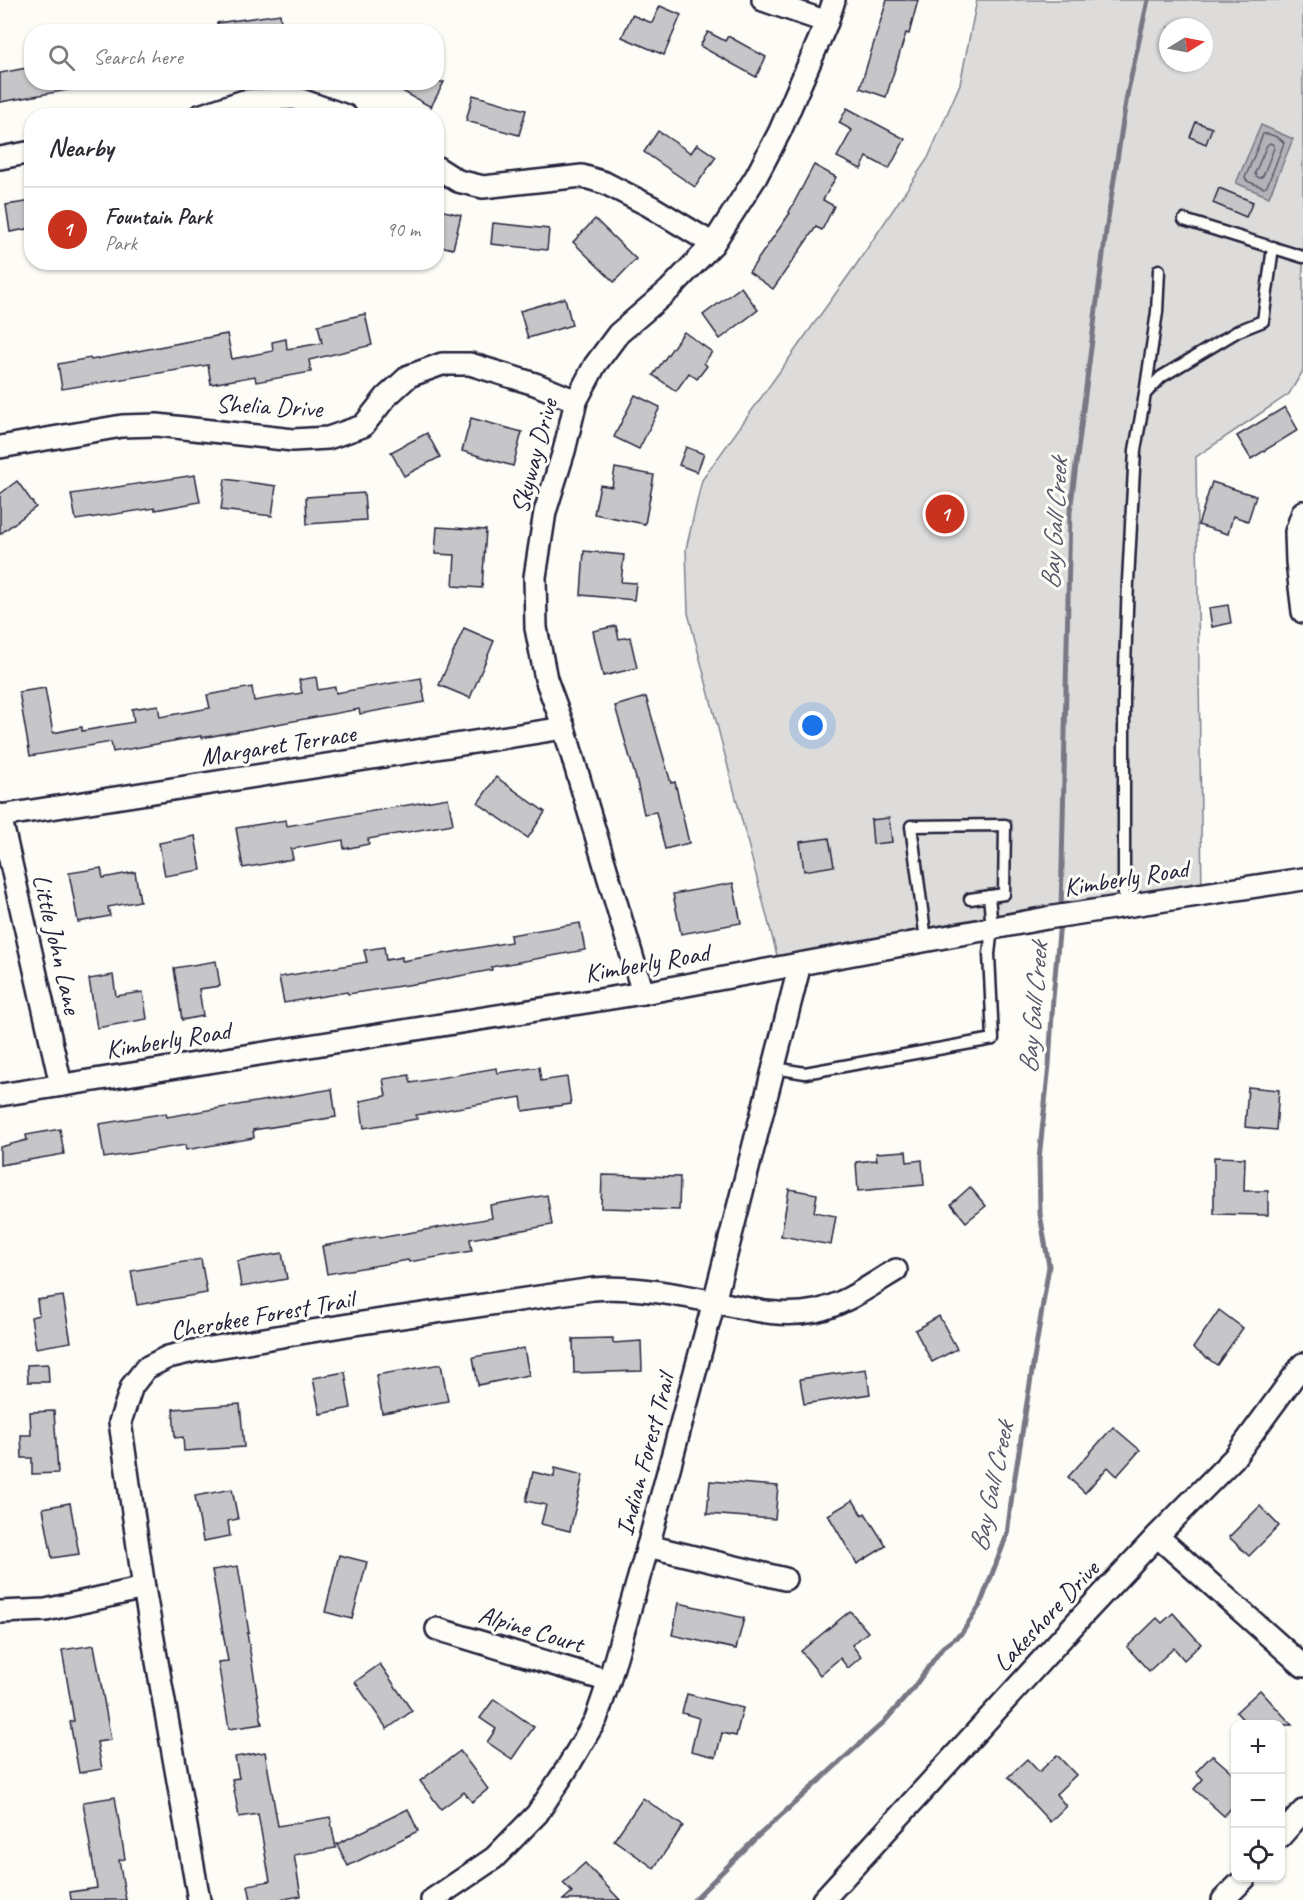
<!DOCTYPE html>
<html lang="en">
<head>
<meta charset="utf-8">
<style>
  :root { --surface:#fff; --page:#f2f2f3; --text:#2b2b33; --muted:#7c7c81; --line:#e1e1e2; --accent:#c8321e }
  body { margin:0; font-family:Caveat,sans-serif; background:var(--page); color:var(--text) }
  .controls { position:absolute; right:18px; bottom:18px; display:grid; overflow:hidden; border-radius:12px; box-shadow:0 2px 4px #0004 }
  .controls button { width:54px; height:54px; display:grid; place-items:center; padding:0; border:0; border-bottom:2px solid var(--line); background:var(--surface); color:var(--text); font:30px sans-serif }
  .compass { position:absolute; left:1159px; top:18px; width:54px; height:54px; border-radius:50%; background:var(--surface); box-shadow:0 2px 4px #0004; rotate:80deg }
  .you { position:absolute; left:813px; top:726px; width:21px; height:21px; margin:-15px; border:4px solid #fff; border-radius:50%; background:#1a73e8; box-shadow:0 0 0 9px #1a73e833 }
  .badge { display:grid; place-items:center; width:39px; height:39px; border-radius:50%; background:var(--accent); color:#fff; font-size:20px; font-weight:700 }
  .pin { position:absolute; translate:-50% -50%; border:3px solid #fff; box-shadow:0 2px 6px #0006 }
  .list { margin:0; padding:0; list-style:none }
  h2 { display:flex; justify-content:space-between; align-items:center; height:78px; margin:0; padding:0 24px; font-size:26px }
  h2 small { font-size:20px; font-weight:400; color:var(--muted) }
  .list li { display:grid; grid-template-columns:39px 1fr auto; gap:18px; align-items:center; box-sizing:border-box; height:84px; padding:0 24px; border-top:2px solid var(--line) }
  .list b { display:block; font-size:22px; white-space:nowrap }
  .list p { margin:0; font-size:20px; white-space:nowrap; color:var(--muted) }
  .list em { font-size:20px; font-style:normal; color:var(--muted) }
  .icon { flex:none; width:33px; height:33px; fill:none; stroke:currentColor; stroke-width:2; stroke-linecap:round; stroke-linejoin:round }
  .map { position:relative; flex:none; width:1303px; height:1900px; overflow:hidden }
  .search { position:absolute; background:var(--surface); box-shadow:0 2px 4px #0004; left:24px; top:24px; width:420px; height:66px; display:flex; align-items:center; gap:15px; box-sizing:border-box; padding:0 21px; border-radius:24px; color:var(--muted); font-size:22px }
  .panel { position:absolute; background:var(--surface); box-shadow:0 2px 4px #0004; left:24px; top:108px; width:420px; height:162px; border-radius:24px }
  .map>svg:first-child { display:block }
</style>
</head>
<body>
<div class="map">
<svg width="1303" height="1900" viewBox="0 0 1303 1900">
  <rect width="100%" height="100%" fill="#fdfcf7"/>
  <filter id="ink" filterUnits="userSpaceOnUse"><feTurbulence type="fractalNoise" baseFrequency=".0167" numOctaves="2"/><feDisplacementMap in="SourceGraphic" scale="12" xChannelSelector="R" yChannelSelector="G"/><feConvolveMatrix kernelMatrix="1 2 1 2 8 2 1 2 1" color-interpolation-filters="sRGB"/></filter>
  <g filter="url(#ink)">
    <path fill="#dddcdb" stroke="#807f8b" stroke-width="1.5" fill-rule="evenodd" d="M977,0H1303V371L1289,394L1196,457L1202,894L780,967L688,613L686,549L702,480L856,265L928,158L960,84ZM1168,27H1204V63H1168Z"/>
    <polygon fill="#b2b2b7" stroke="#787885" stroke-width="1.5" points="1261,125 1293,139 1269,197 1236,183"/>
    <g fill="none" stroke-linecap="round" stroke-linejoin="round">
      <g stroke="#5c5c6d" stroke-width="1.5">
        <path d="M1263,134C1269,133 1281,138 1284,143L1267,186L1264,188L1247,181L1245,178Z"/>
        <polygon points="1270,143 1274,145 1274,148 1263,176 1259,178 1256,176 1255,173 1267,145"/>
      </g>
      <g stroke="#787885" stroke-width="5">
        <polyline points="1061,910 1070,512 1106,231 1127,95 1148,0"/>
        <polyline points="694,1900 757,1837 884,1722 911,1691 943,1647 962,1633 980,1605 1007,1535 1012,1495 1049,1266 1040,1214 1039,1159 1049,1065 1053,998 1060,922"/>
      </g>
    </g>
    <g fill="#c6c6c8" stroke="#22223b" stroke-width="1.5">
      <polygon points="887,0 918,0 909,34 906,33 886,97 860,88"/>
      <polygon points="660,6 681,15 664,55 622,37 632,15 652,23"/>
      <polygon points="280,14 282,32 218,32 217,23"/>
      <polygon points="708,32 725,41 728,36 766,57 756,77 700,46"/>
      <polygon points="32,67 32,82 67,82 68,90 0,102 0,73"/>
      <polygon points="386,82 444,82 431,107"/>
      <polygon points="473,95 526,110 519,135 466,121"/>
      <polygon points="847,108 905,139 889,169 867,157 861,169 837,157 852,130 839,123"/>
      <polygon points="1196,122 1212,128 1206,144 1190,137"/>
      <polygon points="658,131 691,153 697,144 716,157 695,187 644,152"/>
      <polygon points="814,165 836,177 823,200 834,206 822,230 816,227 773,289 749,272 790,213 789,212"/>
      <polygon points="1219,188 1253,202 1246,217 1213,203"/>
      <polygon points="32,201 32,228 10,232 6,205"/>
      <polygon points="436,209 461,215 453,249 436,245"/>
      <polygon points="595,219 636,259 614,282 573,242"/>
      <polygon points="493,223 549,229 547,250 491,244"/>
      <polygon points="741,287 758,310 720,339 703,315"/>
      <polygon points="565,298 572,325 528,338 520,311"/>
      <polygon points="365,314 372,345 309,360 311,372 256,382 255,376 211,384 208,365 62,389 58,364 90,358 91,360 227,334 232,359 273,351 272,342 286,339 287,349 322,343 318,325"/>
      <polygon points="684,332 712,352 704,363 707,366 697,379 689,373 676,391 653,375"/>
      <polygon points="635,395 660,407 639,449 614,437"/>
      <polygon points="1285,407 1298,430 1251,459 1237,436"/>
      <polygon points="471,418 522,432 513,466 462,451"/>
      <polygon points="427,433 440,457 404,476 391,452"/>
      <polygon points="686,447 704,454 697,472 679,465"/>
      <polygon points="615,468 654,475 645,524 594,514 600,485 612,487"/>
      <polygon points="195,475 200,502 155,510 155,508 76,520 71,494"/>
      <polygon points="225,479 276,486 272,516 221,510"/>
      <polygon points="17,481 36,507 0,534 0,494"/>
      <polygon points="1212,482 1256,496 1248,521 1233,516 1228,534 1198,525"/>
      <polygon points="364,493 366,520 307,524 306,497"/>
      <polygon points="437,527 486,530 482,588 453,586 455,555 435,554"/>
      <polygon points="584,551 624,555 621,582 636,583 634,600 581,595"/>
      <polygon points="1228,605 1231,623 1212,627 1209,608"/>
      <polygon points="616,626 619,639 630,637 637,668 603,676 593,631"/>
      <polygon points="464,628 494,641 470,698 439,685"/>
      <polygon points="316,677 318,690 335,687 336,693 421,678 425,702 360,714 359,709 201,738 201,736 113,752 111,742 30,756 19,692 45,688 53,733 82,727 82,731 134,722 132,709 158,705 160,717 210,708 207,695 252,687 254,701 302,693 299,680"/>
      <polygon points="646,697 671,783 675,782 689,843 665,849 656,812 644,814 637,782 615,706"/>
      <polygon points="496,777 545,812 528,838 478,803"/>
      <polygon points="448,798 453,824 368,839 369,844 344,849 343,840 291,849 293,859 243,868 236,828 286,820 287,826"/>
      <polygon points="889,818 892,842 873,844 871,820"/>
      <polygon points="195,836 201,870 165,876 159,843"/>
      <polygon points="829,838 834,866 804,871 800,842"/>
      <polygon points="101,868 103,878 135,872 140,901 108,907 110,916 78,922 69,873"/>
      <polygon points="733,883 741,923 681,934 673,894"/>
      <polygon points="580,923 585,950 491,967 492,970 427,982 348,994 347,992 284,1003 279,977 367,962 364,950 384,947 386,960 402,957 402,961 511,942 510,935"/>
      <polygon points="216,961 220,986 199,989 203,1016 182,1020 174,968"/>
      <polygon points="113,975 116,996 143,992 147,1019 97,1028 89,979"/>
      <polygon points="539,1067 541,1081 567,1077 571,1104 523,1111 521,1097 416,1115 417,1119 364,1128 360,1101 386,1096 383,1079 409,1075 411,1083 496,1068 497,1073"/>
      <polygon points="1248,1087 1279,1090 1276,1130 1245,1127"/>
      <polygon points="332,1089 336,1117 253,1130 254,1138 186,1150 185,1145 104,1158 99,1124 166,1113 167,1117"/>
      <polygon points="60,1129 64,1154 0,1165 0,1147 27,1140 26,1135"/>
      <polygon points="906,1151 907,1162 922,1160 924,1185 858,1191 856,1162 877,1160 876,1153"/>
      <polygon points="1214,1157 1245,1158 1244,1191 1268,1191 1268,1215 1214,1214"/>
      <polygon points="602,1175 680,1177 679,1210 601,1208"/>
      <polygon points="970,1187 986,1206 966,1222 951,1204"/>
      <polygon points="789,1189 817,1194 814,1212 836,1216 831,1245 781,1236"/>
      <polygon points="547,1195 552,1225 470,1239 472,1251 409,1262 408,1260 327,1274 322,1246 379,1236 380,1238 492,1218 490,1205"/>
      <polygon points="282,1253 287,1279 241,1287 237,1261"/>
      <polygon points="201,1259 207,1293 137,1305 131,1271"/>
      <polygon points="63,1296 71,1342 36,1348 31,1317 39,1315 37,1300"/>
      <polygon points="1219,1310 1243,1328 1217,1365 1193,1348"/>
      <polygon points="939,1316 957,1349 932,1362 915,1330"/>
      <polygon points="613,1338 613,1343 641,1341 642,1371 574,1373 573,1339"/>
      <polygon points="524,1348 529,1375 478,1385 473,1357"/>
      <polygon points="48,1364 49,1382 28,1382 27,1365"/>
      <polygon points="441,1364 448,1401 382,1413 376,1375"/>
      <polygon points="866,1369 870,1394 804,1404 800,1379"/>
      <polygon points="345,1372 351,1408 320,1414 313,1378"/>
      <polygon points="240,1404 244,1447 184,1451 183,1437 175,1438 173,1409"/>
      <polygon points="54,1411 58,1473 32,1474 32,1458 22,1458 21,1435 31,1435 30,1412"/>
      <polygon points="1113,1427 1140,1450 1117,1476 1108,1467 1085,1493 1068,1477"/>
      <polygon points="555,1468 583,1475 570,1531 541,1524 546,1505 526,1501 533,1472 554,1477"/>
      <polygon points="710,1481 778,1486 775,1519 707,1514"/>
      <polygon points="232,1489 238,1519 228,1521 230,1536 203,1541 195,1496"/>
      <polygon points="853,1500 862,1515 865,1513 886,1546 857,1564 828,1515"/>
      <polygon points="70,1503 79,1554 52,1558 43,1508"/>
      <polygon points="1260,1506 1279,1526 1249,1556 1229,1537"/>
      <polygon points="339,1555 367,1562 352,1619 325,1612"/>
      <polygon points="238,1566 249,1633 247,1633 262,1724 229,1729 218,1662 228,1661 212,1570"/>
      <polygon points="679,1603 744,1618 736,1649 672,1635"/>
      <polygon points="850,1611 868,1632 852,1645 861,1657 848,1668 840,1658 820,1675 801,1651"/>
      <polygon points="1173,1613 1201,1644 1184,1660 1174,1648 1149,1671 1127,1647 1157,1618 1162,1623"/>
      <polygon points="94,1645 111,1740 97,1742 102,1769 79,1773 70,1722 74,1721 62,1650"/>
      <polygon points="380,1664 412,1711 387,1729 355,1682"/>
      <polygon points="1260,1690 1292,1725 1248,1725 1236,1712"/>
      <polygon points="687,1694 743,1708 736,1736 722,1733 716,1757 691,1751 699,1718 682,1713"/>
      <polygon points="494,1699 534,1727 512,1759 487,1742 496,1729 480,1718"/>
      <polygon points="460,1751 488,1789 472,1802 464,1792 441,1809 420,1781"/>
      <polygon points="265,1752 278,1826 330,1817 336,1848 294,1855 301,1896 278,1900 251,1900 248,1885 270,1881 258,1814 239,1817 232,1779 239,1778 235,1757"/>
      <polygon points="1057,1755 1076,1775 1056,1794 1066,1806 1050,1822 1008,1777 1027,1759 1039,1772"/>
      <polygon points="1212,1755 1236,1776 1236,1803 1224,1816 1194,1789 1203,1779 1196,1772"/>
      <polygon points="115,1797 125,1859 119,1860 126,1900 71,1900 70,1892 97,1888 83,1802"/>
      <polygon points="643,1798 683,1826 654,1868 614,1840"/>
      <polygon points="408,1809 418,1831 348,1866 337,1844"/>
      <polygon points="585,1863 620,1900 563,1900 572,1892 563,1883"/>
    </g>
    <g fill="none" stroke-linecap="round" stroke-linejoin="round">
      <defs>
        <g id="lane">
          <polyline points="1184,220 1303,257"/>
          <polyline points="1145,394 1157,312 1159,270"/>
          <polyline points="1124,905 1124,696 1128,581 1135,450 1145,394 1161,377 1238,331 1263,321 1273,247"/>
          <polyline points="926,940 911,826 1005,825 1004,894 970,899"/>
          <polyline points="775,1068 805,1073 993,1039 989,954 992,928 989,896"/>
        </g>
        <g id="street">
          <polyline points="763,0 827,22"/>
          <polyline points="199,116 244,101 295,98 346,116"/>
          <polyline points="0,158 32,152"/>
          <polyline points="436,167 458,181 483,187 582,176 605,183 650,206 713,244"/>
          <polyline points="0,447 122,426 157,425 293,440 328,438 363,426 386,397 409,376 442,364 470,364 535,384 576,401"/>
          <polyline points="1303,512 1296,532 1297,562 1303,612"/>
          <polyline points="0,815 61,1085"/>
          <polyline points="0,816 564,728"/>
          <polyline points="643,993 564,728 546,679 536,628 535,577 545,512 564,451 576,401 595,365 618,334 669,290 713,244 756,177 780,131 827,22 834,0"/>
          <polyline points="0,1095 643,993 1047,918 1303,879"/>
          <polyline points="1157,1536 1303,1666"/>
          <polyline points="648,1546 785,1579"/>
          <polyline points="0,1612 46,1610 144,1588"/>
          <polyline points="437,1629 609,1681"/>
          <polyline points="1280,1837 1303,1811"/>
          <path d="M199,1900L144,1588L120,1422L132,1386L146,1368L168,1357L193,1351L348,1325L593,1289C634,1286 675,1294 715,1302C749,1309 781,1318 815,1311C844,1305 871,1285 896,1270"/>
          <polyline points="432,1900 494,1858 537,1814 566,1770 596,1719 609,1681 648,1546 714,1302 800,964"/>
          <polyline points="823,1900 1082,1616 1157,1536 1234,1458 1303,1364"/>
          <polyline points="1223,1900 1245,1878"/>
        </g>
      </defs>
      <use href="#lane" stroke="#22223b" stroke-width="15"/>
      <use href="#street" stroke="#22223b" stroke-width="26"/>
      <use href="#lane" stroke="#fdfcf7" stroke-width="10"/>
      <use href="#street" stroke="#fdfcf7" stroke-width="21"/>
    </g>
  </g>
  <g text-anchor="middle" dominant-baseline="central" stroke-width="6" stroke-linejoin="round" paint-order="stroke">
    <g font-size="26" fill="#22223b" stroke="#fdfcf7">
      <text transform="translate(269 406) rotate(3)">Shelia Drive</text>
      <text transform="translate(534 456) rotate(-75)">Skyway Drive</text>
      <text transform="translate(278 745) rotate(-9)">Margaret Terrace</text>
      <text transform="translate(1126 878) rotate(-9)">Kimberly Road</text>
      <text transform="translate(57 944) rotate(77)">Little John Lane</text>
      <text transform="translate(647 963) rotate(-10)">Kimberly Road</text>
      <text transform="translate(168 1040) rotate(-9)">Kimberly Road</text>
      <text transform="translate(262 1315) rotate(-10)">Cherokee Forest Trail</text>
      <text transform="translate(645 1455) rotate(-75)">Indian Forest Trail</text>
      <text transform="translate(1046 1616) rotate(-47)">Lakeshore Drive</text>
      <text transform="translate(531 1629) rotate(17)">Alpine Court</text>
    </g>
    <g font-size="27" font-style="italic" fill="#545466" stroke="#fdfcf7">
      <text transform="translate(1054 524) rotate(-86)">Bay Gall Creek</text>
      <text transform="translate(1033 1008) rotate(-85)">Bay Gall Creek</text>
      <text transform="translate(991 1487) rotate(-78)">Bay Gall Creek</text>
    </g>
  </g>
</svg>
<div class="controls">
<button>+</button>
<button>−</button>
<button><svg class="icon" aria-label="locate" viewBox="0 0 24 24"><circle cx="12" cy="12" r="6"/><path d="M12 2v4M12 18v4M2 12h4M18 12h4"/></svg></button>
</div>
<svg class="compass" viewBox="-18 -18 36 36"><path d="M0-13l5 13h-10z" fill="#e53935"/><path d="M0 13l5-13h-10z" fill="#7c7c81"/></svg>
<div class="you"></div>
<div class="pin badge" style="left:945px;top:514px">1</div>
<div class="search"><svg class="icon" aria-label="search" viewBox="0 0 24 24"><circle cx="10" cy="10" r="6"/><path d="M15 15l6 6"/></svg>Search here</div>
<section class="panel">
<h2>Nearby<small></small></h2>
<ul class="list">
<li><span class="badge">1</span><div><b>Fountain Park</b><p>Park</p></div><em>90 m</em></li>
</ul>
</section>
</div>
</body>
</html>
